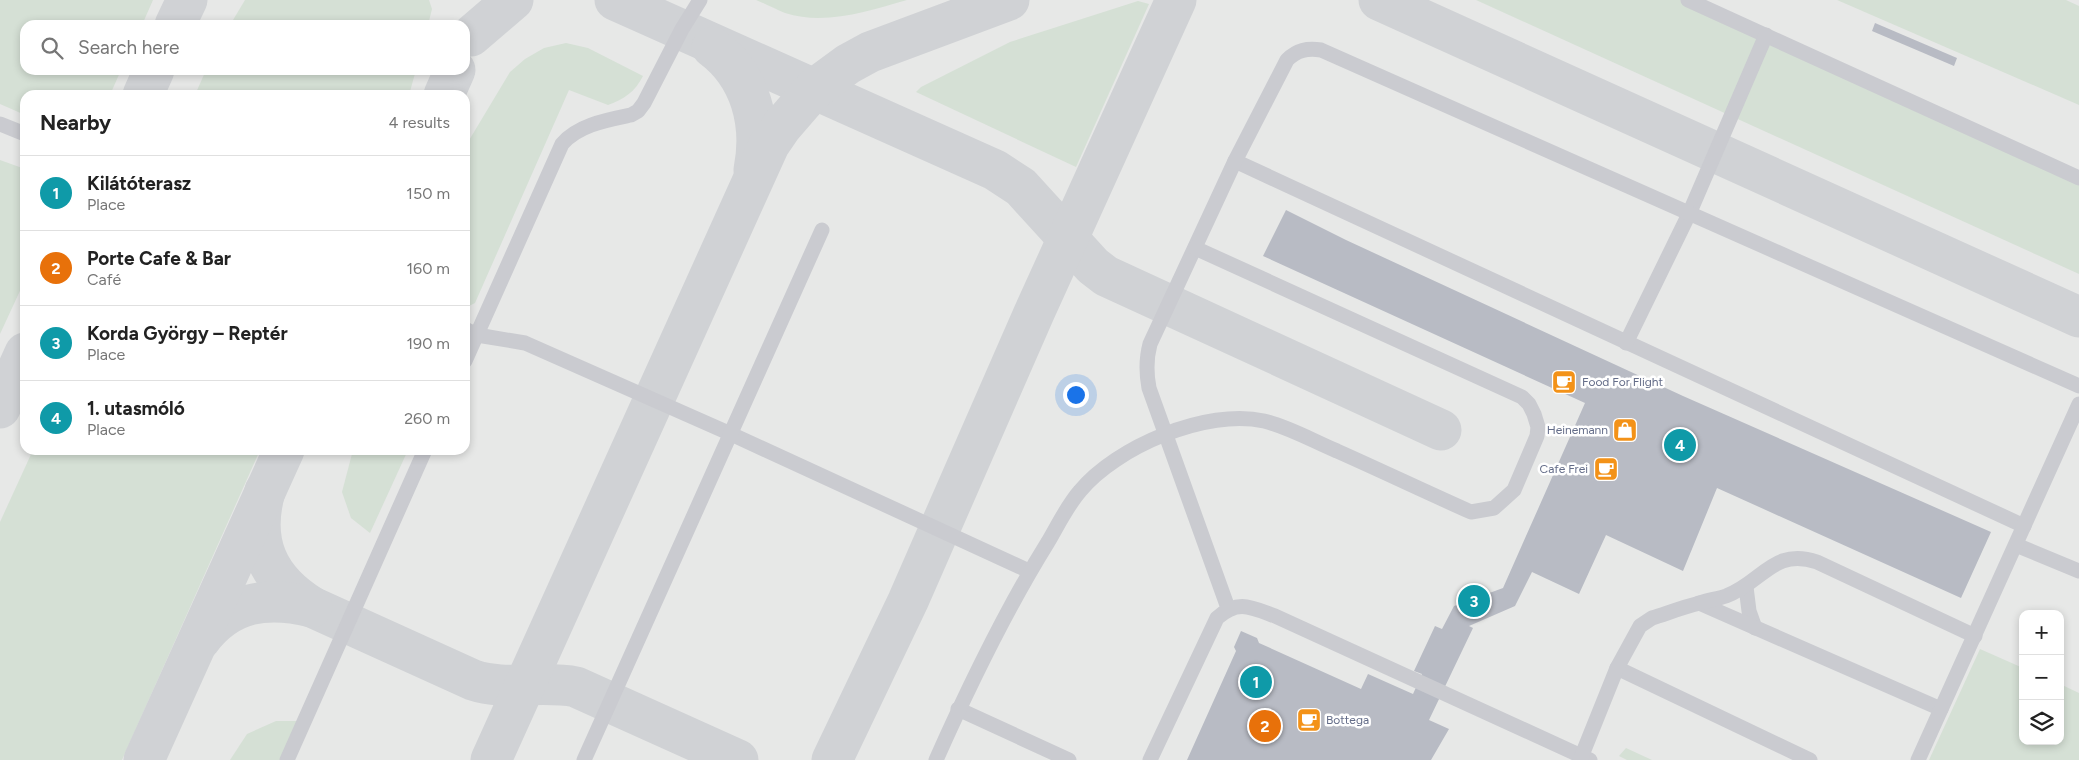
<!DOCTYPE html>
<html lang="en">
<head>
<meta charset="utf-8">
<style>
  :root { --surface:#fff; --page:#f6f6f6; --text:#222; --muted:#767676; --line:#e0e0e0; --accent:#80541e }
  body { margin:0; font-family:Figtree,sans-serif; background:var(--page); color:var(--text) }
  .controls { position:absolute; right:15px; bottom:15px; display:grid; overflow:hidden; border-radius:10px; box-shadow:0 2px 8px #0003 }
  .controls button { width:45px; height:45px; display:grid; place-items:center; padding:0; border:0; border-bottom:1px solid var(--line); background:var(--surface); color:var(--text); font:25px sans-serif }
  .you { position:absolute; left:1075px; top:394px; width:18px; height:18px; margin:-12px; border:4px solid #fff; border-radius:50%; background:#1a73e8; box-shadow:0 0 0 8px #1a73e833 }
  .badge { display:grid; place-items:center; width:32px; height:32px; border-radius:50%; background:var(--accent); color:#fff; font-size:16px; font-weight:700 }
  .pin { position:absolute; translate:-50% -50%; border:2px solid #fff; box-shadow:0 1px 5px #0006 }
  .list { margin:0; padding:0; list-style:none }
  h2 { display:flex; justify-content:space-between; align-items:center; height:65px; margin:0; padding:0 20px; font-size:21px }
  h2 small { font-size:16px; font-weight:400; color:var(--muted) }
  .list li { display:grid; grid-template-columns:32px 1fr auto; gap:15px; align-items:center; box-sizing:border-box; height:75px; padding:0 20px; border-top:1px solid var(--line) }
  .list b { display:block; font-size:19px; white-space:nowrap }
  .list p { margin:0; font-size:16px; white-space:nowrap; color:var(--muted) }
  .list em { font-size:16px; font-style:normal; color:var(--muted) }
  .icon { flex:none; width:28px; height:28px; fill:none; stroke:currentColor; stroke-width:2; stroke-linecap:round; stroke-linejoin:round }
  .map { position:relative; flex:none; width:2079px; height:760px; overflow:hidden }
  .search { position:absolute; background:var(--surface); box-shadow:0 2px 8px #0003; left:20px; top:20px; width:450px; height:55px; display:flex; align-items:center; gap:12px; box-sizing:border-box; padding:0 18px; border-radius:15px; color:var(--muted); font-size:19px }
  .panel { position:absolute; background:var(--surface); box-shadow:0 2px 8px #0003; left:20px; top:90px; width:450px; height:365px; border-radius:15px }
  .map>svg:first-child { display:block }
</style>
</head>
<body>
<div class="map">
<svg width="2079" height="760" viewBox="0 0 2079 760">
  <rect width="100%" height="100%" fill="#f6f8f4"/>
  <path fill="#e7e8e7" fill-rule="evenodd" d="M0,0H2079V760H0ZM25,25H465V70H25ZM25,95H465V450H25ZM2023,614H2060V741H2023Z"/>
  <g fill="#d5e0d5">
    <polygon points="0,0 153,0 142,25 25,25 25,70 121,70 110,95 25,95 25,115 0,104"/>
    <polygon points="245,0 429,0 432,9 428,25 230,25"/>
    <path d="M756,0H907C868,11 825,26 785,13C775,9 766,4 756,0Z"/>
    <polygon points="1476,0 1684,0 2079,183 2079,274"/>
    <polygon points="1837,0 2066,0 2079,6 2079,105"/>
    <polygon points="1138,1 1149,4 1076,167 916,92 921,87 1010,42"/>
    <path d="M566,43L588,48L643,76C635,92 624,99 608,105L569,90L475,303L465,308V147L510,72L525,59L544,48Z"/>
    <polygon points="206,70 416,70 409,95 195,95"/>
    <polygon points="0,160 25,169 25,280 0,334"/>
    <polygon points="33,450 260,450 122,760 0,760 0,522"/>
    <polygon points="353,450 408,450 370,533 351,518 342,492"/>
    <polygon points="1980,649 2023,668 2023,741 2060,741 2060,684 2079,693 2079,760 1929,760"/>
    <polygon points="276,721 299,721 281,760 230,760 247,734"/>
    <polygon points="1626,748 1652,760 1627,760 1619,756"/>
  </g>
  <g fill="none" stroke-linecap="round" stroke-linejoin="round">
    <g stroke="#d0d2d5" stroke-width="41">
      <polyline points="615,0 995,170 1021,187 1093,266 1106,276 1441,430"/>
      <polyline points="1379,0 2079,317"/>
      <polyline points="175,25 187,0"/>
      <polyline points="471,36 513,0"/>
      <path d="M712,47C751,76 763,124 754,170"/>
      <polyline points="143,95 154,70"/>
      <polyline points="444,95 455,70"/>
      <polyline points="0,408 25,353"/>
      <path d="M265,491C251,542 267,579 312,607L473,680C505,691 542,680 576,687L738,760"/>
      <path d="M200,640C229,601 267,596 312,607"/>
      <polyline points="144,760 284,450"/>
      <polyline points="491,760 769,145 782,126 814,89 848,64 870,52 1009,0"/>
      <polyline points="832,760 908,601 1034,313 1176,0"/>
    </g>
  </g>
  <g fill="#b8bbc4">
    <polygon points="1875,23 1957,58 1954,66 1872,31"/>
    <polygon points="1286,210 1346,240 1683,396 1991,532 1961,598 1717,488 1683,571 1606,535 1579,594 1532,572 1515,606 1469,626 1473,628 1429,720 1449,729 1431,760 1187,760 1236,651 1234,647 1241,631 1257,638 1259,643 1361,689 1368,674 1413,694 1422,674 1414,671 1435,626 1442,629 1454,606 1503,588 1585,403 1263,256"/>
  </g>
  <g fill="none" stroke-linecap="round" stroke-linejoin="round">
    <g stroke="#cacbd0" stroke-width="15">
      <polyline points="1688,0 2079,178"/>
      <polyline points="0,124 25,134"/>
      <polyline points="1235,161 2024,526"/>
      <polyline points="465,329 477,335 525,343 731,434 1029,571"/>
      <polyline points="1626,343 1689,214 1766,35"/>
      <path d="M465,361L562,144C578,125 607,120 631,115L638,111L644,103L682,29L700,0"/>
      <polyline points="2016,545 2079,571"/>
      <polyline points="1746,587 1749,611 1755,628"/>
      <polyline points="1699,603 1941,709"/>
      <path d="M1228,608L1149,388C1146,372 1146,359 1150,344L1235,161L1287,60C1297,50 1307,48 1321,50L2079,386"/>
      <polyline points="1617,668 1810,760"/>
      <polyline points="958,709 1069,760"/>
      <polyline points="287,760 425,450"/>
      <polyline points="584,760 822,230"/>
      <path d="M936,760C969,686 1005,611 1048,542C1058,525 1067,506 1080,491C1116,447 1207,408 1264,421C1289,427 1313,441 1337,451C1382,471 1426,492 1471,512L1494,508L1514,490L1537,436L1538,427L1534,414L1529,404L1522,397L1195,248"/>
      <path d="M1150,760L1217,618C1238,599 1251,607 1275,616L1590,760"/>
      <path d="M1580,760L1617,668L1640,626L1652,618C1668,613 1683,607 1700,603C1708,600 1717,599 1726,596C1762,583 1773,547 1817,562L1975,636"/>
      <polyline points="1918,760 2079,404"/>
    </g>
  </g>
  <defs>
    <symbol id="cafe-square" viewBox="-11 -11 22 22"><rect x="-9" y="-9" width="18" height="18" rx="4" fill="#f39218" stroke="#fff"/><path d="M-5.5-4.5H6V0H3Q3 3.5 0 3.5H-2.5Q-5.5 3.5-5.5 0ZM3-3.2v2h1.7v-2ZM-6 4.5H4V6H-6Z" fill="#fff"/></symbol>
    <symbol id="shop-square" viewBox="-11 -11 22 22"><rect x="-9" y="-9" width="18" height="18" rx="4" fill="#f39218" stroke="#fff"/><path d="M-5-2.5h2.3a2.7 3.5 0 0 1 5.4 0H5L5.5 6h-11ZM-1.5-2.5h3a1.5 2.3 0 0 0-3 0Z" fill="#fff"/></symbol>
  </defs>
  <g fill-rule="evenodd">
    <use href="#cafe-square" x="1550" y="368" width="28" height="28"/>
    <use href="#shop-square" x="1611" y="416" width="28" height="28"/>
    <use href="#cafe-square" x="1592" y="455" width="28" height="28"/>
    <use href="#cafe-square" x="1295" y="706" width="28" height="28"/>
  </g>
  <g text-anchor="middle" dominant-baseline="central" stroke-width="5" stroke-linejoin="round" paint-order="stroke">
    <g font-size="12" fill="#636c88" stroke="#fff" text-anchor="start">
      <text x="1582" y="382">Food For Flight</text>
      <text x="1608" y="430" text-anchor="end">Heinemann</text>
      <text x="1588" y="469" text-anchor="end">Cafe Frei</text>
      <text x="1326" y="720">Bottega</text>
    </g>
  </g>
</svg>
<div class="controls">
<button>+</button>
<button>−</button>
<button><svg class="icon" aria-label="layers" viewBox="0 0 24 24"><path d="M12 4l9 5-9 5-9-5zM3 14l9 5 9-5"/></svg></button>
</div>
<div class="you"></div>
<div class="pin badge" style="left:1256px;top:682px;background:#0f9aa8">1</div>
<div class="pin badge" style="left:1265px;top:726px;background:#e8710a">2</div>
<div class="pin badge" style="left:1474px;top:601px;background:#0f9aa8">3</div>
<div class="pin badge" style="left:1680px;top:445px;background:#0f9aa8">4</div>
<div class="search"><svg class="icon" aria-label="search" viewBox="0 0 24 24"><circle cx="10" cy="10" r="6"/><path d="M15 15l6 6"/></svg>Search here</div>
<section class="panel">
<h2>Nearby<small>4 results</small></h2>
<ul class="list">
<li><span class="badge" style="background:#0f9aa8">1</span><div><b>Kilátóterasz</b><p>Place</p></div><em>150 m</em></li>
<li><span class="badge" style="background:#e8710a">2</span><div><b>Porte Cafe &amp; Bar</b><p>Café</p></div><em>160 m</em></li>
<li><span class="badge" style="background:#0f9aa8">3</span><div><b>Korda György – Reptér</b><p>Place</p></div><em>190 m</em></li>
<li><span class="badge" style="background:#0f9aa8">4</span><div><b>1. utasmóló</b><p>Place</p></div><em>260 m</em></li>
</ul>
</section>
</div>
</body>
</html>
